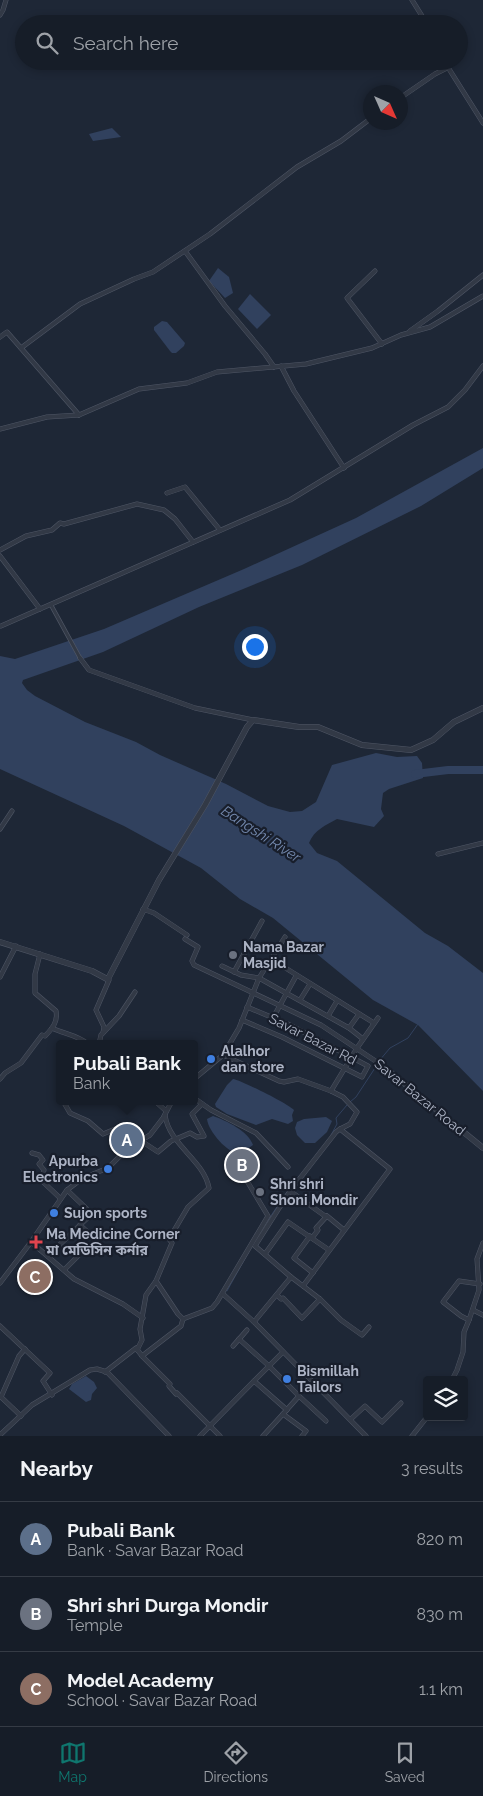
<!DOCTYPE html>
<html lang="en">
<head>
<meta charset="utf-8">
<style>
  :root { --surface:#161d28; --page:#232a34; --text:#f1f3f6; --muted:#9ea2a8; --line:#353b45; --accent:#0f766e }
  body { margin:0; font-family:Raleway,"Noto Sans Bengali",sans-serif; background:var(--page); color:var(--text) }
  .controls { position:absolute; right:15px; bottom:15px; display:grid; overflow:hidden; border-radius:5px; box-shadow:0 2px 8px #0003 }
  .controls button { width:45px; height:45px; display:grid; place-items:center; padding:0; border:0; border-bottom:1px solid var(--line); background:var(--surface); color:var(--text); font:25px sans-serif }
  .compass { position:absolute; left:363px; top:85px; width:45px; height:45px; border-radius:50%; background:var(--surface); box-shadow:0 2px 8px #0003; rotate:135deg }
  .you { position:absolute; left:254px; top:646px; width:18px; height:18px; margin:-12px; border:4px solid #fff; border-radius:50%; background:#1a73e8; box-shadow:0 0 0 8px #1a73e833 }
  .badge { display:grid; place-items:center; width:32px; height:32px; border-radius:50%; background:var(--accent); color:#fff; font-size:16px; font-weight:700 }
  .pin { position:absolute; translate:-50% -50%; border:2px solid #fff; box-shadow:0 1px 5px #0006 }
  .popup { position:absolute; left:56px; top:1040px; width:142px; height:65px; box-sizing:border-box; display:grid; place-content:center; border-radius:5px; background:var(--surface); filter:drop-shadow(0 1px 4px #0005); font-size:16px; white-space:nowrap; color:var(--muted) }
  .popup b { font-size:19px; color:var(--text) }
  .popup::after { content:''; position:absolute; left:50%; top:100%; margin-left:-10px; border:10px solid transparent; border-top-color:var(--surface) }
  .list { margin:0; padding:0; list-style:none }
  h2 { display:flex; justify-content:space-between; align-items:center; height:65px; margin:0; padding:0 20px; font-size:21px }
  h2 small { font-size:16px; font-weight:400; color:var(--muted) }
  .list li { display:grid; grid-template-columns:32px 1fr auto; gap:15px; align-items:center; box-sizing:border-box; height:75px; padding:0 20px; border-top:1px solid var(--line) }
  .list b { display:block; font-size:19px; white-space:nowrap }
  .list p { margin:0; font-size:16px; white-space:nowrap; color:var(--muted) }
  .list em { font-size:16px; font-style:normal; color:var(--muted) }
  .icon { flex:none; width:28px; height:28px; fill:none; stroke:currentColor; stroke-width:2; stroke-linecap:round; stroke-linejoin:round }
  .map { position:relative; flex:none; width:483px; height:1436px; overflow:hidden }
  .search { position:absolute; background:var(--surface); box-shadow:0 2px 8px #0003; left:15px; right:15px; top:15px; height:55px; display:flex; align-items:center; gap:12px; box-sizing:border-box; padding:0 18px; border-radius:28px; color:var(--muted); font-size:19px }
  .sheet { height:290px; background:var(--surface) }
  nav { display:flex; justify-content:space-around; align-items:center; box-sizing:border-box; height:70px; border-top:1px solid var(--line); background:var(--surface); font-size:14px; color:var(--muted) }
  nav a { display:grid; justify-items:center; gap:2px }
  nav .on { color:var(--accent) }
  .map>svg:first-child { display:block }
</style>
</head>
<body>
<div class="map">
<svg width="483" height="1436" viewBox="0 0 483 1436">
  <rect width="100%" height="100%" fill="#1e2736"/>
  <g fill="#31415e">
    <polygon points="112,128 121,137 93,141 89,134"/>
    <polygon points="218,268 229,277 233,293 225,298 209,281"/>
    <polygon points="250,294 271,315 257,329 238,309"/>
    <polygon points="162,321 167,322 185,343 184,346 176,353 172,353 170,351 154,330 154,327"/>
    <path d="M483,448V468L421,506L302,565L199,607L103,652L23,680L22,683L27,690L35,696L85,722L136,742L160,755L226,784L268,806L290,812L302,811L316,802L332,765L376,753L397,757L417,756L422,763L423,778L389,789L383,793L381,809L384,816L374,827L337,819C326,825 314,830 309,843L317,853L337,861L425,933L448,946L483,973V1091L418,1025L373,1000L273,918L240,899L201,868L124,826L0,769V656L15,659L104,629L244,569L356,518Z"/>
    <path d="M233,1079C241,1080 290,1105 294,1110L292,1115L293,1121L288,1124L272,1119L256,1125L227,1114L216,1107L215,1104L227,1085Z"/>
    <path d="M213,1116C227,1121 248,1131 253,1145L240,1154C228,1154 208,1131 207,1119Z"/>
    <polygon points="326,1117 332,1121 327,1132 315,1143 305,1143 297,1135 295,1128 297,1122 304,1119"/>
    <polygon points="86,1376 94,1382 97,1388 92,1394 91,1400 86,1402 69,1389 72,1384"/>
  </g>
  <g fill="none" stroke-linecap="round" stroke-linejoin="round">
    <g stroke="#31415e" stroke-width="1">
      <polyline points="379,1061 390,1048 408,1038 418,1024"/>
      <polyline points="350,1102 356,1097 377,1065"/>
      <polyline points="331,1135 337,1124 336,1118 347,1105"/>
      <polyline points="291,1186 301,1174"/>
      <polyline points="264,1226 287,1192"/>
      <polyline points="227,1291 248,1253"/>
    </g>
    <polyline stroke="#31415e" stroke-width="8" points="415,774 448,770 483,770"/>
    <defs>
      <polyline id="pedestrian" points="51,605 80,658"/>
      <g id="minor">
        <polyline points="412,0 427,24"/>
        <polyline points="0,15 3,10 6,0"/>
        <polyline points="444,61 483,123"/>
        <polyline points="400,98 435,74 447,68"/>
        <polyline points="185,251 225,306 265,354 274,367"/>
        <polyline points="375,271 347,298 382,344"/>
        <polyline points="410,331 438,311 483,275"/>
        <polyline points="0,337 7,332 79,415"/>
        <polyline points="21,348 80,304 134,279 153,272 210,234 297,167 341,141 370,119"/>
        <polyline points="281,366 294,391 344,468"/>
        <polyline points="0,429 47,417 79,415 139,389 187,383 217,372 306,364 372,348 401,335 430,327 483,296"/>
        <polyline points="167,493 185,487 220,530"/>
        <polyline points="0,550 26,536 52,530 60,523 64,524 137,504 164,510 175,519 193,542"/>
        <polyline points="0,556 40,609"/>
        <polyline points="1,626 290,500 413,425 448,407 465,390 483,366"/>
        <polyline points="80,658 89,670 195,708 253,720"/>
        <polyline points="0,829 12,811"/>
        <polyline points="438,854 483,843"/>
        <polyline points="143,909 154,913 187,935"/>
        <polyline points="185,939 198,947 192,961 194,965 321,1025 383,1066"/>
        <polyline points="271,959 374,1023"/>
        <polyline points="222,966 241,975 259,978 349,1028 363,1039"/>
        <polyline points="234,972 262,921"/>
        <polyline points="0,977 16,946"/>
        <polyline points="300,1000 310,984"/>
        <polyline points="328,1016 337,1001"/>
        <polyline points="273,1018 296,976"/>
        <polyline points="242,1020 282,1037 362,1077 368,1066 288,1024 247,1007"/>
        <path d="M52,1028C64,1034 78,1035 88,1044"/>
        <polyline points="349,1028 359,1014"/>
        <polyline points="103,1033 104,1027 96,1010 109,980"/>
        <polyline points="99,1044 101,1035 119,1016 135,992"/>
        <polyline points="223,1055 279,1081 284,1082 298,1079 331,1091 357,1048 378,1018"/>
        <path d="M0,1079L5,1073L21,1063L42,1035L45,1036C53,1028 58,1021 56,1011L35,993V974L40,954"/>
        <polyline points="194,1079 223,1055 239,1028 259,978 285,937"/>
        <polyline points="194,1098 211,1110 256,1133 288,1167"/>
        <polyline points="63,1101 70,1113 88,1121 103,1134 120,1127 158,1152 171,1141 190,1133 197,1137 204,1136 192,1114 202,1104"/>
        <polyline points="155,1101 166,1111"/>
        <polyline points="32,1153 39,1155 43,1160 39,1164 44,1170 41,1180 60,1198"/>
        <polyline points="290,1191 325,1216 327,1216 344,1230"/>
        <polyline points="310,1236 294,1258 313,1273"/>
        <polyline points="312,1238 318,1230 316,1228 327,1216"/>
        <polyline points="31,1242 74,1279 123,1304 143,1318"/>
        <polyline points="265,1254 288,1222 329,1250"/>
        <polyline points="48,1256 80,1225"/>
        <polyline points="64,1270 78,1256 73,1251 90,1234 80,1225 92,1214 67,1190"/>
        <polyline points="291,1277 255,1246 290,1191 336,1132 340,1129"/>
        <polyline points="156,1281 178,1314 183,1319 212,1308 217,1302 268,1216 235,1161"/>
        <polyline points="0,1283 31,1242 67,1190 83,1178 108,1168 134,1142 145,1138 150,1135 163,1118 172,1101"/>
        <polyline points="303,1286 320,1299 341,1320 362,1335 369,1327"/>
        <polyline points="223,1294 254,1322 291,1277 303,1286 390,1169 340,1129 350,1124 357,1112 343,1097 331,1091"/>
        <polyline points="277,1295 281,1299 283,1298 302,1318 320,1299"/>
        <polyline points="473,1310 483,1315"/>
        <polyline points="469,1320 461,1316 443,1302 459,1281 480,1284"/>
        <polyline points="254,1322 366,1436"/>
        <polyline points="0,1326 50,1373 43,1381 52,1395"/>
        <polyline points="239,1339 269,1366 254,1381 287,1410"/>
        <polyline points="233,1346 247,1330"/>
        <path d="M137,1350L142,1340L140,1329L146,1295L156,1281L172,1243L169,1239L188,1207L209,1188C204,1160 169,1145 165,1115"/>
        <polyline points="283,1352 269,1366 299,1396 283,1414 306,1431 302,1436"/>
        <polyline points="142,1356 181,1326 183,1319"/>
        <polyline points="105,1372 136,1348 142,1356 170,1384 169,1386 176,1394 177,1393 220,1436"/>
        <polyline points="452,1380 457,1370 463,1352 464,1332 469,1320 479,1290 477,1259 483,1243"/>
        <polyline points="299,1396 326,1421"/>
        <polyline points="21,1416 1,1397 19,1356 25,1349"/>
        <polyline points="351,1419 365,1406 382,1422 401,1403"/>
        <polyline points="0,1435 32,1405 90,1370 97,1369 107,1372 169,1436"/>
        <polyline points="200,1436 254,1381"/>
        <polyline points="263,1436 283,1414"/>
        <polyline points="412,1436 427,1417"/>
      </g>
      <g id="tertiary">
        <polyline points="0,942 92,971 107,979 109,977 159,880 205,805 247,727 253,720 299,727 318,727 362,745 411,750 433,740 454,722 483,708"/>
        <polyline points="383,1066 483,1148"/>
      </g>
    </defs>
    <use href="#pedestrian" stroke="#4f5665" stroke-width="4.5"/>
    <use href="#minor" stroke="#4f5665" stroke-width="5"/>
    <use href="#tertiary" stroke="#4f5665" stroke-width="6"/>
    <use href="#pedestrian" stroke="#323946" stroke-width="3"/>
    <use href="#minor" stroke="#323946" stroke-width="4"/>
    <use href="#tertiary" stroke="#323946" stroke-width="5"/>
  </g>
  <g fill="#6b7280" stroke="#181e2b" stroke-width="2">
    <circle cx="233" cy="955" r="5"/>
    <circle cx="260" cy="1192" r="5"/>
  </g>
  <g fill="#3f7fe0" stroke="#181e2b" stroke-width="2">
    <circle cx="211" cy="1059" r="5"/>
    <circle cx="108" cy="1169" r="5"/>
    <circle cx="54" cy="1213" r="5"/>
    <circle cx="287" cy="1379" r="5"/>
  </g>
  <path fill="#e0444e" stroke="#181e2b" stroke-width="2" d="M33.5 1234.5h5v5h5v5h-5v5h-5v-5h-5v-5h5z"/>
  <g text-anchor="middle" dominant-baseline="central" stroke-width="4.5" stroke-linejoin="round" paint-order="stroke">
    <g font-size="14" font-weight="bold" fill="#acb3c4" stroke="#181e2b" text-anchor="start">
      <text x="243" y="947">Nama Bazar<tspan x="243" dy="16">Masjid</tspan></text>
      <text x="221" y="1051">Alalhor<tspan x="221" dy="16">dan store</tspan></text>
      <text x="98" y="1161" text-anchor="end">Apurba<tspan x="98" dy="16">Electronics</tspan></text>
      <text x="270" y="1184">Shri shri<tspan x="270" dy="16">Shoni Mondir</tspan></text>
      <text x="64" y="1213">Sujon sports</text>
      <text x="46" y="1234">Ma Medicine Corner<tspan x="46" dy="16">মা মেডিসিন কর্নার</tspan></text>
      <text x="297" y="1371">Bismillah<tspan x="297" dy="16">Tailors</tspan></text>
    </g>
    <g font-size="14" fill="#acb3c4" stroke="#181e2b">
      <text transform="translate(313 1039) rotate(27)">Savar Bazar Rd</text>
      <text transform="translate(420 1097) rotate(39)">Savar Bazar Road</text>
    </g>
    <g font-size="15" font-style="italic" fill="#7388ad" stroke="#181e2b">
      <text transform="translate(261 834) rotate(33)">Bangshi River</text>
    </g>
  </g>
</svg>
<div class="controls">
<button><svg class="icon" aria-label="layers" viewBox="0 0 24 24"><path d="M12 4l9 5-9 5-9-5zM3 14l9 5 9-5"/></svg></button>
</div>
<svg class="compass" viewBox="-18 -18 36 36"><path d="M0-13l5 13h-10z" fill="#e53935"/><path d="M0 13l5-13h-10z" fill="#9ea2a8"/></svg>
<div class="you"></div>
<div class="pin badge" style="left:127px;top:1140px;background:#5c6f8a">A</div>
<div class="popup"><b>Pubali Bank</b>Bank</div>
<div class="pin badge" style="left:242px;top:1165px;background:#6b7280">B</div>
<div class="pin badge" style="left:35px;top:1277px;background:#8d6e63">C</div>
<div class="search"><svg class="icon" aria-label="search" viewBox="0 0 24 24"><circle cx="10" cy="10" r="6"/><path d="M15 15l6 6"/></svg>Search here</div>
</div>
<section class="sheet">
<h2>Nearby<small>3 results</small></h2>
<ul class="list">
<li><span class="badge" style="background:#5c6f8a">A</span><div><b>Pubali Bank</b><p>Bank · Savar Bazar Road</p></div><em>820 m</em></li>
<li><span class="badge" style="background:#6b7280">B</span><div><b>Shri shri Durga Mondir</b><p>Temple</p></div><em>830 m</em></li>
<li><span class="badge" style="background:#8d6e63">C</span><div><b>Model Academy</b><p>School · Savar Bazar Road</p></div><em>1.1 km</em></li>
</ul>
</section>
<nav>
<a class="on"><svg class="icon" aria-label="map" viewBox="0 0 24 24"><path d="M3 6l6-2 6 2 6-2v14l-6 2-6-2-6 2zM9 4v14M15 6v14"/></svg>Map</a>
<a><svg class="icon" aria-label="directions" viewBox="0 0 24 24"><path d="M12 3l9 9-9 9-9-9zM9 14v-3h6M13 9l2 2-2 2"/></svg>Directions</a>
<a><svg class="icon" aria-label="saved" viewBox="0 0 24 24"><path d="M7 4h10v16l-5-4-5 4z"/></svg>Saved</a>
</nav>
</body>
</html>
